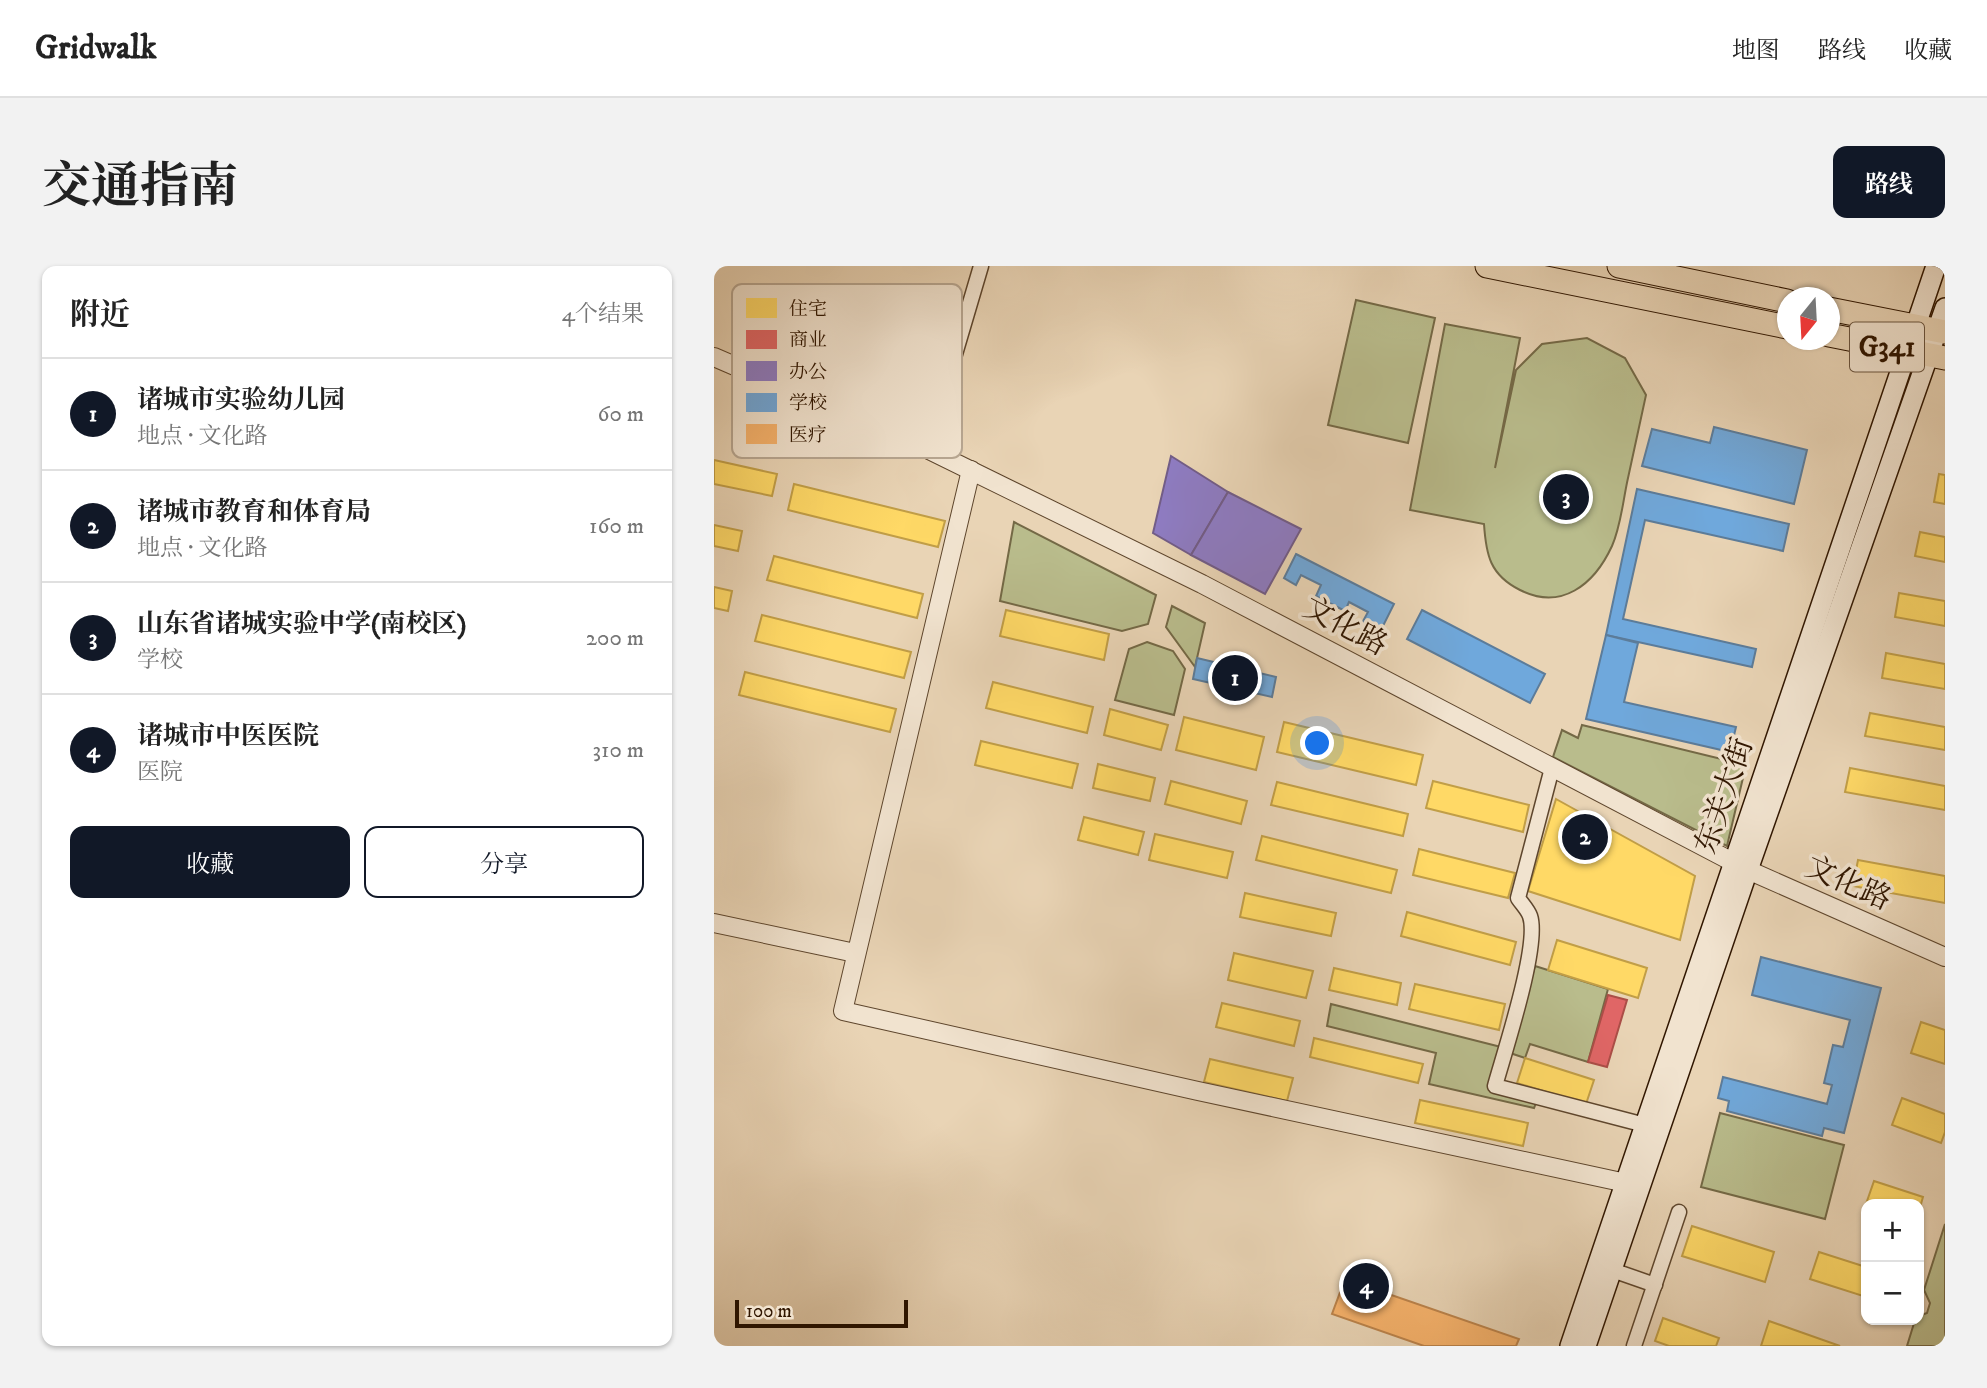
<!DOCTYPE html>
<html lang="zh">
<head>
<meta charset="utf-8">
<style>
  :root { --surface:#fff; --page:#f2f2f2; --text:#222; --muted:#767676; --line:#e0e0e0; --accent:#111827 }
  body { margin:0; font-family:"IM FELL DW Pica","Noto Serif SC",serif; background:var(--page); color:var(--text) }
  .controls { position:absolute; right:21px; bottom:21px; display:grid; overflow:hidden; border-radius:14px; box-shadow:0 2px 5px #0004 }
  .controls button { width:63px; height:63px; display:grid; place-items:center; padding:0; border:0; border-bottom:2px solid var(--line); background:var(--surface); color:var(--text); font:35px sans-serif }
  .compass { position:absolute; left:1063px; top:21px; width:63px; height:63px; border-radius:50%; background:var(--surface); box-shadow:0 2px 5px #0004; rotate:198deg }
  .scale { position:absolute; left:21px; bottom:18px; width:173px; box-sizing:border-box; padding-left:7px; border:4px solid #301600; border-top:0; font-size:19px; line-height:24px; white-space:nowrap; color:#301600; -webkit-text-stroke:5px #f1e3cf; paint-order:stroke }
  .you { position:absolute; left:604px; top:478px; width:24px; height:24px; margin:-18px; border:5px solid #fff; border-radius:50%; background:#1a73e8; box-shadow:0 0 0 10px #1a73e833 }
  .badge { display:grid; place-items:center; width:46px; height:46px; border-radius:50%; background:var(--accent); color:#fff; font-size:23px; font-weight:700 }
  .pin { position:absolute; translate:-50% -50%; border:4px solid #fff; box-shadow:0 2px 7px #0006 }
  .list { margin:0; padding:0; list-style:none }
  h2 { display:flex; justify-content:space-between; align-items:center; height:91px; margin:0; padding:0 28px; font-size:30px }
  h2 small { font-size:23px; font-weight:400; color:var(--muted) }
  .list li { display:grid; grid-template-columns:46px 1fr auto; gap:21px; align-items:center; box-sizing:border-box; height:112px; padding:0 28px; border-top:2px solid var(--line) }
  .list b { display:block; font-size:26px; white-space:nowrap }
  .list p { margin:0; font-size:23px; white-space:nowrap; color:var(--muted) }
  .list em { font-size:23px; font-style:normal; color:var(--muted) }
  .actions { display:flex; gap:14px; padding:21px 28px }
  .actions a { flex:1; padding:16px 0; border:2px solid var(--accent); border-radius:14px; text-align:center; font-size:24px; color:var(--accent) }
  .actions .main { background:var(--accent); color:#fff }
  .map { position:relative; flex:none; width:1231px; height:1080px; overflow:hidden; border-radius:14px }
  header { display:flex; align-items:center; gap:42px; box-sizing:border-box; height:98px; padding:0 35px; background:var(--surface); border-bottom:2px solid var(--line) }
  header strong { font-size:33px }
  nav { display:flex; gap:38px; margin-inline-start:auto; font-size:24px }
  .intro { display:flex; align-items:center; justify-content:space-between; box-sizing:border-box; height:168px; padding:0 42px }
  h1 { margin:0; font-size:49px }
  .button { padding:18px 32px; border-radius:14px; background:var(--accent); color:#fff; font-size:24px; font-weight:700 }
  main { display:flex; gap:42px; padding:0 42px }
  aside { flex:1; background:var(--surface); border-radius:14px; box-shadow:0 2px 5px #0004 }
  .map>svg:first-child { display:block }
</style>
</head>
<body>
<header>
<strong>Gridwalk</strong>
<nav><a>地图</a><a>路线</a><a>收藏</a></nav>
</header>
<div class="intro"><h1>交通指南</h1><a class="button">路线</a></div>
<main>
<aside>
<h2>附近<small>4个结果</small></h2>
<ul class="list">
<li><span class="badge">1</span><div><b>诸城市实验幼儿园</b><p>地点 · 文化路</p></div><em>60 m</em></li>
<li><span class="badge">2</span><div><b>诸城市教育和体育局</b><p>地点 · 文化路</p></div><em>160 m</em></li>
<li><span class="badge">3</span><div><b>山东省诸城实验中学(南校区)</b><p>学校</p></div><em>200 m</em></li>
<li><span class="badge">4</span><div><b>诸城市中医医院</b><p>医院</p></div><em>310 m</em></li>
</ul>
<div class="actions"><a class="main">收藏</a><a>分享</a></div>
</aside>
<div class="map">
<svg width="1231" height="1080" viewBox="0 0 1231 1080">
  <rect width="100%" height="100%" fill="#e9d4b5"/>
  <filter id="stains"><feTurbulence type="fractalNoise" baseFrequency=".00286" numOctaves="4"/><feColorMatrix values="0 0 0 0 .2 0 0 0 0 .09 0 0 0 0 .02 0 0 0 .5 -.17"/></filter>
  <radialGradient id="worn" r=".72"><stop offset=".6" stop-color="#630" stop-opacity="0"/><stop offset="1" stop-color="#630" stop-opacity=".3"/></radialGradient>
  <g fill="#b9bc8c" stroke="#746946" stroke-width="2">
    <polygon points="642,34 721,52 694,177 614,159"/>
    <path d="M731,58L806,72L781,202L802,104L828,78L873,72L911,92L932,129C926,157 920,184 914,212C909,234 907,260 898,280C880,319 847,345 806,324C776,309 772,289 770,258L696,244Z"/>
    <polygon points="300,256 442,329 434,358 408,365 286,335"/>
    <polygon points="458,340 491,357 481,401 452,361"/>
    <polygon points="433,376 459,385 471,403 460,449 401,434 415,383"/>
    <polygon points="868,459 1032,499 1013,580 839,491 848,464 864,472"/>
    <polygon points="821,700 894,723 874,796 816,778 811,792 796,787"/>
    <polygon points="617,738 791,782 781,820 824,832 820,842 715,818 722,787 613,760"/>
    <polygon points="1006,847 1130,879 1111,953 987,921"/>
    <polygon points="1231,958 1231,1080 1193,1080 1201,1054 1205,1054 1205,1050 1213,1047 1216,1037 1210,1024"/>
  </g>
  <g fill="#ffd966" stroke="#c19e47" stroke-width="2">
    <polygon points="0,194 63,208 58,230 0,218"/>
    <polygon points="1225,208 1231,209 1231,238 1220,236"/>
    <polygon points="80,218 231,255 224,281 74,244"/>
    <polygon points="0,259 28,265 24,285 0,280"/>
    <polygon points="1206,266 1231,271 1231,296 1201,290"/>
    <polygon points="60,290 209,328 203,352 53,314"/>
    <polygon points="0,321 18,325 14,345 0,342"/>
    <polygon points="1185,327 1231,335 1231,360 1181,351"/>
    <polygon points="292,344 395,368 390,394 286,370"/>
    <polygon points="48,349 197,386 190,412 41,375"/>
    <polygon points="1172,387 1231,398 1231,423 1168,412"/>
    <polygon points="31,406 182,443 176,466 25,429"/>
    <polygon points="279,416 379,441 373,467 272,442"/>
    <polygon points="396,443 454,459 447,484 390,469"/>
    <polygon points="1156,447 1231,461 1231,484 1151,470"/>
    <polygon points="470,451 550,471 542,504 462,484"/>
    <polygon points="570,456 709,489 702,519 563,486"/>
    <polygon points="267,475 364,498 358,522 261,499"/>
    <polygon points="384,498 441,512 436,535 379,522"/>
    <polygon points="1136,502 1231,520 1231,544 1131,526"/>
    <polygon points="457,515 533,535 527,558 451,538"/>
    <polygon points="719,515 815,539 809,566 712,542"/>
    <polygon points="563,516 694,548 689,570 557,539"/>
    <polygon points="842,533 981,610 966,674 814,625"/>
    <polygon points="370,551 430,566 424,589 364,574"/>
    <polygon points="441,568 519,586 513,612 435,594"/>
    <polygon points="548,570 683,604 677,627 542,594"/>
    <polygon points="705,583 801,607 794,632 699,609"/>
    <polygon points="1144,594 1231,610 1231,637 1139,620"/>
    <polygon points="531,627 622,647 617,670 526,651"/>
    <polygon points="693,646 802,676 796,699 687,670"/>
    <polygon points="843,674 933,702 924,732 834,704"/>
    <polygon points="520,687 599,705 592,732 514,714"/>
    <polygon points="620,702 687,717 683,739 615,724"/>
    <polygon points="701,718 791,738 785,764 695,743"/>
    <polygon points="508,737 586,755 580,780 502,761"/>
    <polygon points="1207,756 1231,764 1231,798 1197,787"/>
    <polygon points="600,772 709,798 704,817 596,791"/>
    <polygon points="811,792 880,814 872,838 803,817"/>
    <polygon points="496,793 579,812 573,835 490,816"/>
    <polygon points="1188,832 1231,848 1231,866 1227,877 1178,859"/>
    <polygon points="706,834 814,857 809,880 701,857"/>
    <polygon points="1160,915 1209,931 1205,945 1205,938 1152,938"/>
    <polygon points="978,960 1060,986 1051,1016 968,990"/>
    <polygon points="1105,986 1152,1001 1152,1031 1096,1013"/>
    <polygon points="949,1052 1005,1072 1002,1080 955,1080 941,1075"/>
    <polygon points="1055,1055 1126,1080 1047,1080"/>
  </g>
  <polygon fill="#e06666" stroke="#ab4e47" stroke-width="2" points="894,729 913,734 893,801 874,796"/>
  <g fill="#8e7cc3" stroke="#725d88" stroke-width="2">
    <polygon points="457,190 514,226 477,289 439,267"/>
    <polygon points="514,226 587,263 551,328 477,289"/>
  </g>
  <g fill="#6fa8dc" stroke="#5c7c9a" stroke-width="2">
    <polygon points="1000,161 1093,184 1080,238 928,200 938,163 996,177"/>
    <polygon points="923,223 1075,258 1069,285 931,254 909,353 1042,383 1038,401 892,369"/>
    <polygon points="582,288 680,338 666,366 648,357 654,346 635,336 631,345 602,330 607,319 587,309 582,319 570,312"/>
    <polygon points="708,344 831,408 816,437 693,373"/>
    <polygon points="892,369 924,377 910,436 1022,461 1016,486 872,453"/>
    <polygon points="483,392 562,411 558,431 479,413"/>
    <polygon points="1047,691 1167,722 1130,867 1110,862 1108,870 1013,845 1015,835 1004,832 1009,811 1113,838 1118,819 1110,817 1119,779 1129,781 1136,754 1038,729"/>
  </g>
  <polygon fill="#f6b26b" stroke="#bb834b" stroke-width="2" points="631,1013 805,1073 802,1080 710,1080 618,1048"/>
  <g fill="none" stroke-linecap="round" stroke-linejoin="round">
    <defs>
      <g id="minor">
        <polyline points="213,183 267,0"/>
        <path d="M838,502L804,632C808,638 814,644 816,650C826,679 790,787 781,820L931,859"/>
        <polyline points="898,1004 941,1019"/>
        <polyline points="920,1080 965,946"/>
      </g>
      <g id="tertiary">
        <polyline points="0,91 213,183 488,318 1034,604 1231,691"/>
        <polyline points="257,204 129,745 484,825 912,917"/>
        <polyline points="0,657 141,687"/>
      </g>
      <g id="secondary">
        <polyline points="856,1080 1222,0"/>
        <polyline points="872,1080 1034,604 1231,42"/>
      </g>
      <g id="trunk">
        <polyline points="773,0 1073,61"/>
        <polyline points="905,0 1073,35"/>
        <polyline points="1115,43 1231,66"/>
        <polyline points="1115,69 1231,92"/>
      </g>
    </defs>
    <use href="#minor" stroke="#5e462d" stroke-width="17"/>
    <use href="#tertiary" stroke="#5e462d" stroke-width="20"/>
    <use href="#secondary" stroke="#301600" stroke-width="22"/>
    <use href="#trunk" stroke="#301600" stroke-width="25"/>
    <use href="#minor" stroke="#f1e3cf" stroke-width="14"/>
    <use href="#tertiary" stroke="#f1e3cf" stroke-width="18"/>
    <use href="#secondary" stroke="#f1e3cf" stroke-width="19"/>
    <use href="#trunk" stroke="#e9d4b5" stroke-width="23"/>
  </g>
  <g text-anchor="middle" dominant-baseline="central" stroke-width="7" stroke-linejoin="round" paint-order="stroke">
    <rect fill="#f1e3cf" stroke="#6a543e" stroke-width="2" x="1136" y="56.5" width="74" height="49" rx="5"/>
    <g font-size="28" font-weight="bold" fill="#301600">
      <text x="1173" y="81">G341</text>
    </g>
    <g font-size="30" fill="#301600" stroke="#f1e3cf">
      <text transform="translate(631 361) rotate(28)">文化路</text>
      <text transform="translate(1011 530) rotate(-71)">东关大街</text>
      <text transform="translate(1134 618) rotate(24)">文化路</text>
    </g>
  </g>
  <rect x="18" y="18" width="230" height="174" rx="10" fill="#f1e3cf" stroke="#b7a691" stroke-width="2"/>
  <rect x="32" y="32" width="31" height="20" fill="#ffd966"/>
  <rect x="32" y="64" width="31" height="19" fill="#e06666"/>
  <rect x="32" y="95" width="31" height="20" fill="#8e7cc3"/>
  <rect x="32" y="127" width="31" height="19" fill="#6fa8dc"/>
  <rect x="32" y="158" width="31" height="20" fill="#f6b26b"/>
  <g font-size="19" fill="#301600">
    <text x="75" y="49">住宅</text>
    <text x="75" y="80">商业</text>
    <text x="75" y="112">办公</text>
    <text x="75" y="143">学校</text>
    <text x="75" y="175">医疗</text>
  </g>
  <rect width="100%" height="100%" filter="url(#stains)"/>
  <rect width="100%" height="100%" fill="url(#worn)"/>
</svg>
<div class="controls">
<button>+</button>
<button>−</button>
</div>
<svg class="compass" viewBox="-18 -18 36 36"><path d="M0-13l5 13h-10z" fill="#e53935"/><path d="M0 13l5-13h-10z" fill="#767676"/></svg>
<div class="scale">100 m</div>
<div class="you"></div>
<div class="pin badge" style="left:521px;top:412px">1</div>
<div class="pin badge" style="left:871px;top:571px">2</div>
<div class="pin badge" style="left:852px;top:231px">3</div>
<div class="pin badge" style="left:652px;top:1020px">4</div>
</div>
</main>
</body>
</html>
